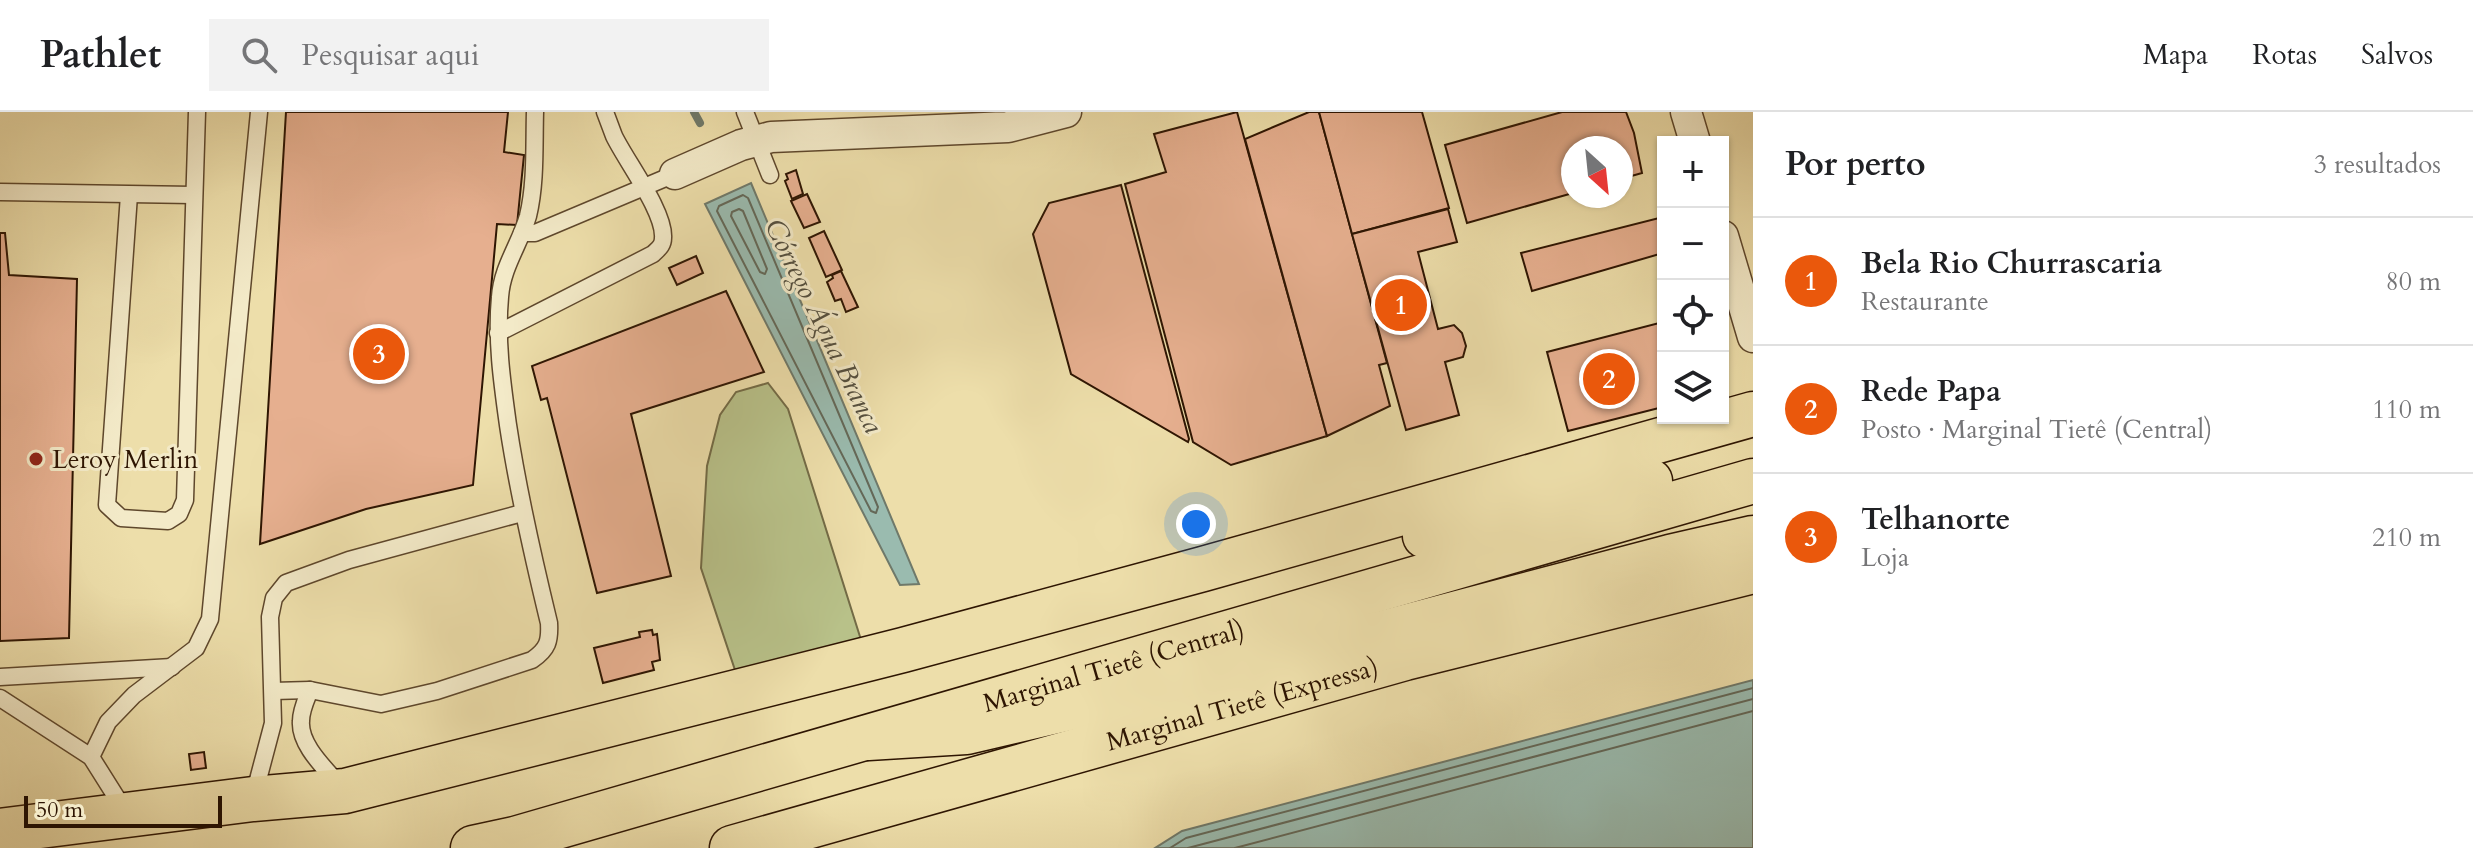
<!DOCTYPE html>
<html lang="pt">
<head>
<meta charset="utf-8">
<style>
  :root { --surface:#fff; --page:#f2f2f2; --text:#202124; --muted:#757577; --line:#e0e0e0; --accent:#ea580c }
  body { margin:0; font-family:Cardo,serif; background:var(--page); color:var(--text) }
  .controls { position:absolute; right:24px; top:24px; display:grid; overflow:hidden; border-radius:0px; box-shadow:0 2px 6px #0004 }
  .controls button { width:72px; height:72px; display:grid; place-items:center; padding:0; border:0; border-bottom:2px solid var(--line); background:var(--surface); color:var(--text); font:40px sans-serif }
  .compass { position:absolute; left:1561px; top:24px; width:72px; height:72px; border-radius:50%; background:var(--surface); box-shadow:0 2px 6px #0004; rotate:153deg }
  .scale { position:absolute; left:24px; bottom:20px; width:198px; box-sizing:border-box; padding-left:8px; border:4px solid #2e1502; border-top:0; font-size:22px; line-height:28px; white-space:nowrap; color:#2e1502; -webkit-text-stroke:6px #f3eac8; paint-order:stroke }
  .you { position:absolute; left:1196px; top:412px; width:28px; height:28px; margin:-20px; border:6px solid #fff; border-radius:50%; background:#1a73e8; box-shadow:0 0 0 12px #1a73e833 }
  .badge { display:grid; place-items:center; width:52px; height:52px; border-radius:50%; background:var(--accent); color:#fff; font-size:26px; font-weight:700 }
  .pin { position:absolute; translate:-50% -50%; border:4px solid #fff; box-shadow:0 2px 8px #0006 }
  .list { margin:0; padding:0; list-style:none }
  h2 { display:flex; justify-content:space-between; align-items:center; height:104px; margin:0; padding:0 32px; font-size:34px }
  h2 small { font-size:26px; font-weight:400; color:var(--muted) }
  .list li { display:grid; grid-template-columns:52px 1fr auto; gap:24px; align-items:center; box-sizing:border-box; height:128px; padding:0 32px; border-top:2px solid var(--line) }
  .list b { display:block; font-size:30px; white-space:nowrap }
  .list p { margin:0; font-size:26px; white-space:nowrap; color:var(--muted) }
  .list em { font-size:26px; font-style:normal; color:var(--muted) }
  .icon { flex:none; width:44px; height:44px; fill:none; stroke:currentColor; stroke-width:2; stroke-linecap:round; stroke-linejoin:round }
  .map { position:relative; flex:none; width:1753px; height:736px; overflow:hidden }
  header { display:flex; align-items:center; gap:48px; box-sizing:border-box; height:112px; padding:0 40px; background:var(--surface); border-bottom:2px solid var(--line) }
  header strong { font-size:38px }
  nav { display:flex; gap:44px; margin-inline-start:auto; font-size:28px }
  .search { width:560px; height:72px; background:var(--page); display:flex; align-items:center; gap:20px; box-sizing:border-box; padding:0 28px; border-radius:0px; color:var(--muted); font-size:30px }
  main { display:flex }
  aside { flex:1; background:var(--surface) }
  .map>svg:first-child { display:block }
</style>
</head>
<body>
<header>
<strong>Pathlet</strong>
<div class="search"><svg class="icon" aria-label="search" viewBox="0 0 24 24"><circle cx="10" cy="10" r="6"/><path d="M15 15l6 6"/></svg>Pesquisar aqui</div>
<nav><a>Mapa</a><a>Rotas</a><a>Salvos</a></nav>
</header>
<main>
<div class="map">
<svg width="1753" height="736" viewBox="0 0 1753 736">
  <rect width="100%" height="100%" fill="#eddeaa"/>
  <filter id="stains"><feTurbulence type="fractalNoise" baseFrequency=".0025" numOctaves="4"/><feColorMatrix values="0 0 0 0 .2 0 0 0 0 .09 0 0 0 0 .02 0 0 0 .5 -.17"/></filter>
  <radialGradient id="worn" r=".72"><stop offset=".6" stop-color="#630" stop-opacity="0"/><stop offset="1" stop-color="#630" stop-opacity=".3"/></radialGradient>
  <polygon fill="#b8c189" stroke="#736b46" stroke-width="2" points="768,271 788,297 862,531 736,561 701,456 707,354 720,303 736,280"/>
  <g fill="#9abbaf" stroke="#6f796a" stroke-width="2">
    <polygon points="751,71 919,472 900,473 705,92"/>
    <polygon points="1753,568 1753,736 1155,736 1182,719"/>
  </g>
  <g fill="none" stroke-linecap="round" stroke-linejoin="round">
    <g stroke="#646858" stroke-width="2">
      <polygon points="743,83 748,86 878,395 876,401 871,399 717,99 719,94"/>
      <polygon points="739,97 743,99 767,157 765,162 760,160 731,104 732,100"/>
      <polyline points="1170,736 1186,726 1753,576"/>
      <polyline points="1188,736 1753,587"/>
      <polyline points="1235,736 1753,599"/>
    </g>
    <polyline stroke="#6f796a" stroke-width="8" points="694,0 700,11"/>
  </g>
  <g fill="#e6af8f" stroke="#2e1502" stroke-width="2">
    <polygon points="286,0 508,0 504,40 524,43 517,113 497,112 473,373 366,397 260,432"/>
    <polygon points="1237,0 1327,324 1231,353 1193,330 1125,72 1166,60 1154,22"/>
    <polygon points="1309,0 1319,0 1387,251 1379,253 1390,294 1327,324 1245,27"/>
    <polygon points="1319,0 1422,0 1449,96 1352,122"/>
    <polygon points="1562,0 1626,0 1634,21 1642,61 1621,67 1621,36 1573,36 1573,81 1467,111 1445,33"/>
    <polygon points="796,58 803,82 792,87 785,69 788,67 786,62"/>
    <polygon points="1121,73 1189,327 1188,330 1071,262 1033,122 1049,91"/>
    <polygon points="807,82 820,110 804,116 791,89"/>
    <polygon points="1448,97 1457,130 1418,140 1438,217 1454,213 1462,221 1466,234 1463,245 1445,250 1459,303 1406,318 1352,122"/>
    <polygon points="1663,105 1663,141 1532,179 1521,141"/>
    <polygon points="824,119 842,158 826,165 809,126"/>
    <polygon points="0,121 5,121 9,163 77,167 69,526 0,529"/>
    <polygon points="696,144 703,161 677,173 669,156"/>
    <polygon points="841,159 858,195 846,200 841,187 835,189 827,170 833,166 832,163"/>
    <polygon points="726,179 764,260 631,302 671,464 597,481 547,286 541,288 532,254"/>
    <polygon points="1663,210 1663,295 1568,319 1547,240"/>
    <polygon points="652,518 653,523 657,522 660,548 652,550 654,558 603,571 594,536 640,525 639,520"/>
    <polygon points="204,640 206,656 191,658 189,642"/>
  </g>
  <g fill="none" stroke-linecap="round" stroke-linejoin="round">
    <defs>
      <g id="service">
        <polyline points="745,0 770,63"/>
        <polyline points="0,80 193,83"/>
        <polyline points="129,83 107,393 121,406 168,409 179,402 185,388 197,0"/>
        <polyline points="522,121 535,121 675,62"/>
        <path d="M498,221L653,142C658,137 663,134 663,126C665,100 626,49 614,24C611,16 608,8 605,0"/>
        <polyline points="0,565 172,555"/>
        <path d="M310,578C306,588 301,598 301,609C299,633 326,657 340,674"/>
        <path d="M273,579L310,578L381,592L437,579L532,548C548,537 550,529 549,511C533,445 518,380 508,313C502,270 496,228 500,185C502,155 520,132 528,104C536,71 534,34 535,0"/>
        <polyline points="0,586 91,645 125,699"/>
        <polyline points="91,645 108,610 134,583 196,536 210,507 259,0"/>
        <polyline points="254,683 273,611 270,505 274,486 286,471 349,448 522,401"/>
      </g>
      <g id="minor">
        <polyline points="1686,0 1695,30"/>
        <polyline points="675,62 741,33 771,25 1008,15 1066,0"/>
        <polyline points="1723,124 1753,225"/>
      </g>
      <g id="trunk">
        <polyline points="1425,424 1650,369"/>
        <polyline points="0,719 253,687 345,679 903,538 1203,457 1753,302"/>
        <path id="s1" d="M473,736L515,727L1753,369"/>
      </g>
      <g id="motorway">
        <polyline points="868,626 966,620 1322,537 1670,445 1753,426"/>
        <path id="s2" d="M732,736L1405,546L1753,459"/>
      </g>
    </defs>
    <use href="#service" stroke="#5e472c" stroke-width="19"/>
    <use href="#minor" stroke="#5e472c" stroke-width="33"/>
    <use href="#trunk" stroke="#2e1502" stroke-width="47"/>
    <use href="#motorway" stroke="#2e1502" stroke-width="47"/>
    <use href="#service" stroke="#f3eac8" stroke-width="16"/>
    <use href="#minor" stroke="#f3eac8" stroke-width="30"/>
    <use href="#trunk" stroke="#eddeaa" stroke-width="44"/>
    <use href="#motorway" stroke="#eddeaa" stroke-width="44"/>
  </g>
  <circle fill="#8f2418" stroke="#f3eac8" stroke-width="3" cx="36" cy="347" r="8"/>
  <g text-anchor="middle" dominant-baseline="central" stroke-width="6" stroke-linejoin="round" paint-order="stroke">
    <g font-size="26" fill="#2e1502" stroke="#f3eac8" text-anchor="start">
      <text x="52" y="347">Leroy Merlin</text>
    </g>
    <g font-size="26" fill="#2e1502" stroke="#f3eac8">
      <text stroke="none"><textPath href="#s1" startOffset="666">Marginal Tietê (Central)</textPath></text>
      <text stroke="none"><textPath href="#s2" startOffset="530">Marginal Tietê (Expressa)</textPath></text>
    </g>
    <g font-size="28" font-style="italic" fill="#544f3f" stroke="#f3eac8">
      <text transform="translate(824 214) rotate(64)">Córrego Água Branca</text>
    </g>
  </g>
  <rect width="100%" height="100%" filter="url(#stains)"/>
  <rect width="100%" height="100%" fill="url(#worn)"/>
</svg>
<div class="controls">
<button>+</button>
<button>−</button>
<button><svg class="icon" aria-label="locate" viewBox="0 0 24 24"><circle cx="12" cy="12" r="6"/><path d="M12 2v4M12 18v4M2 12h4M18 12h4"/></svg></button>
<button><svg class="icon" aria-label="layers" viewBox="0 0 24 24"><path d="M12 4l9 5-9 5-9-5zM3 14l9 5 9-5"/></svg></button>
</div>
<svg class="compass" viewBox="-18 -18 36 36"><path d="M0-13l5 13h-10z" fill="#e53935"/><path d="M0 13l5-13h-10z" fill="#757577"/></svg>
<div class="scale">50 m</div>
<div class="you"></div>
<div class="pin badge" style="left:1401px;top:193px">1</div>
<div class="pin badge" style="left:1609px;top:267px">2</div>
<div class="pin badge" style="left:379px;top:242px">3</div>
</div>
<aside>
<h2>Por perto<small>3 resultados</small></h2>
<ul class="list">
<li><span class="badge">1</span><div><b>Bela Rio Churrascaria</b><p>Restaurante</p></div><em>80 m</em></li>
<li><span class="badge">2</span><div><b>Rede Papa</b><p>Posto · Marginal Tietê (Central)</p></div><em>110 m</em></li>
<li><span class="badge">3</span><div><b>Telhanorte</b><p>Loja</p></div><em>210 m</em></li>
</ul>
</aside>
</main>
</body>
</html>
